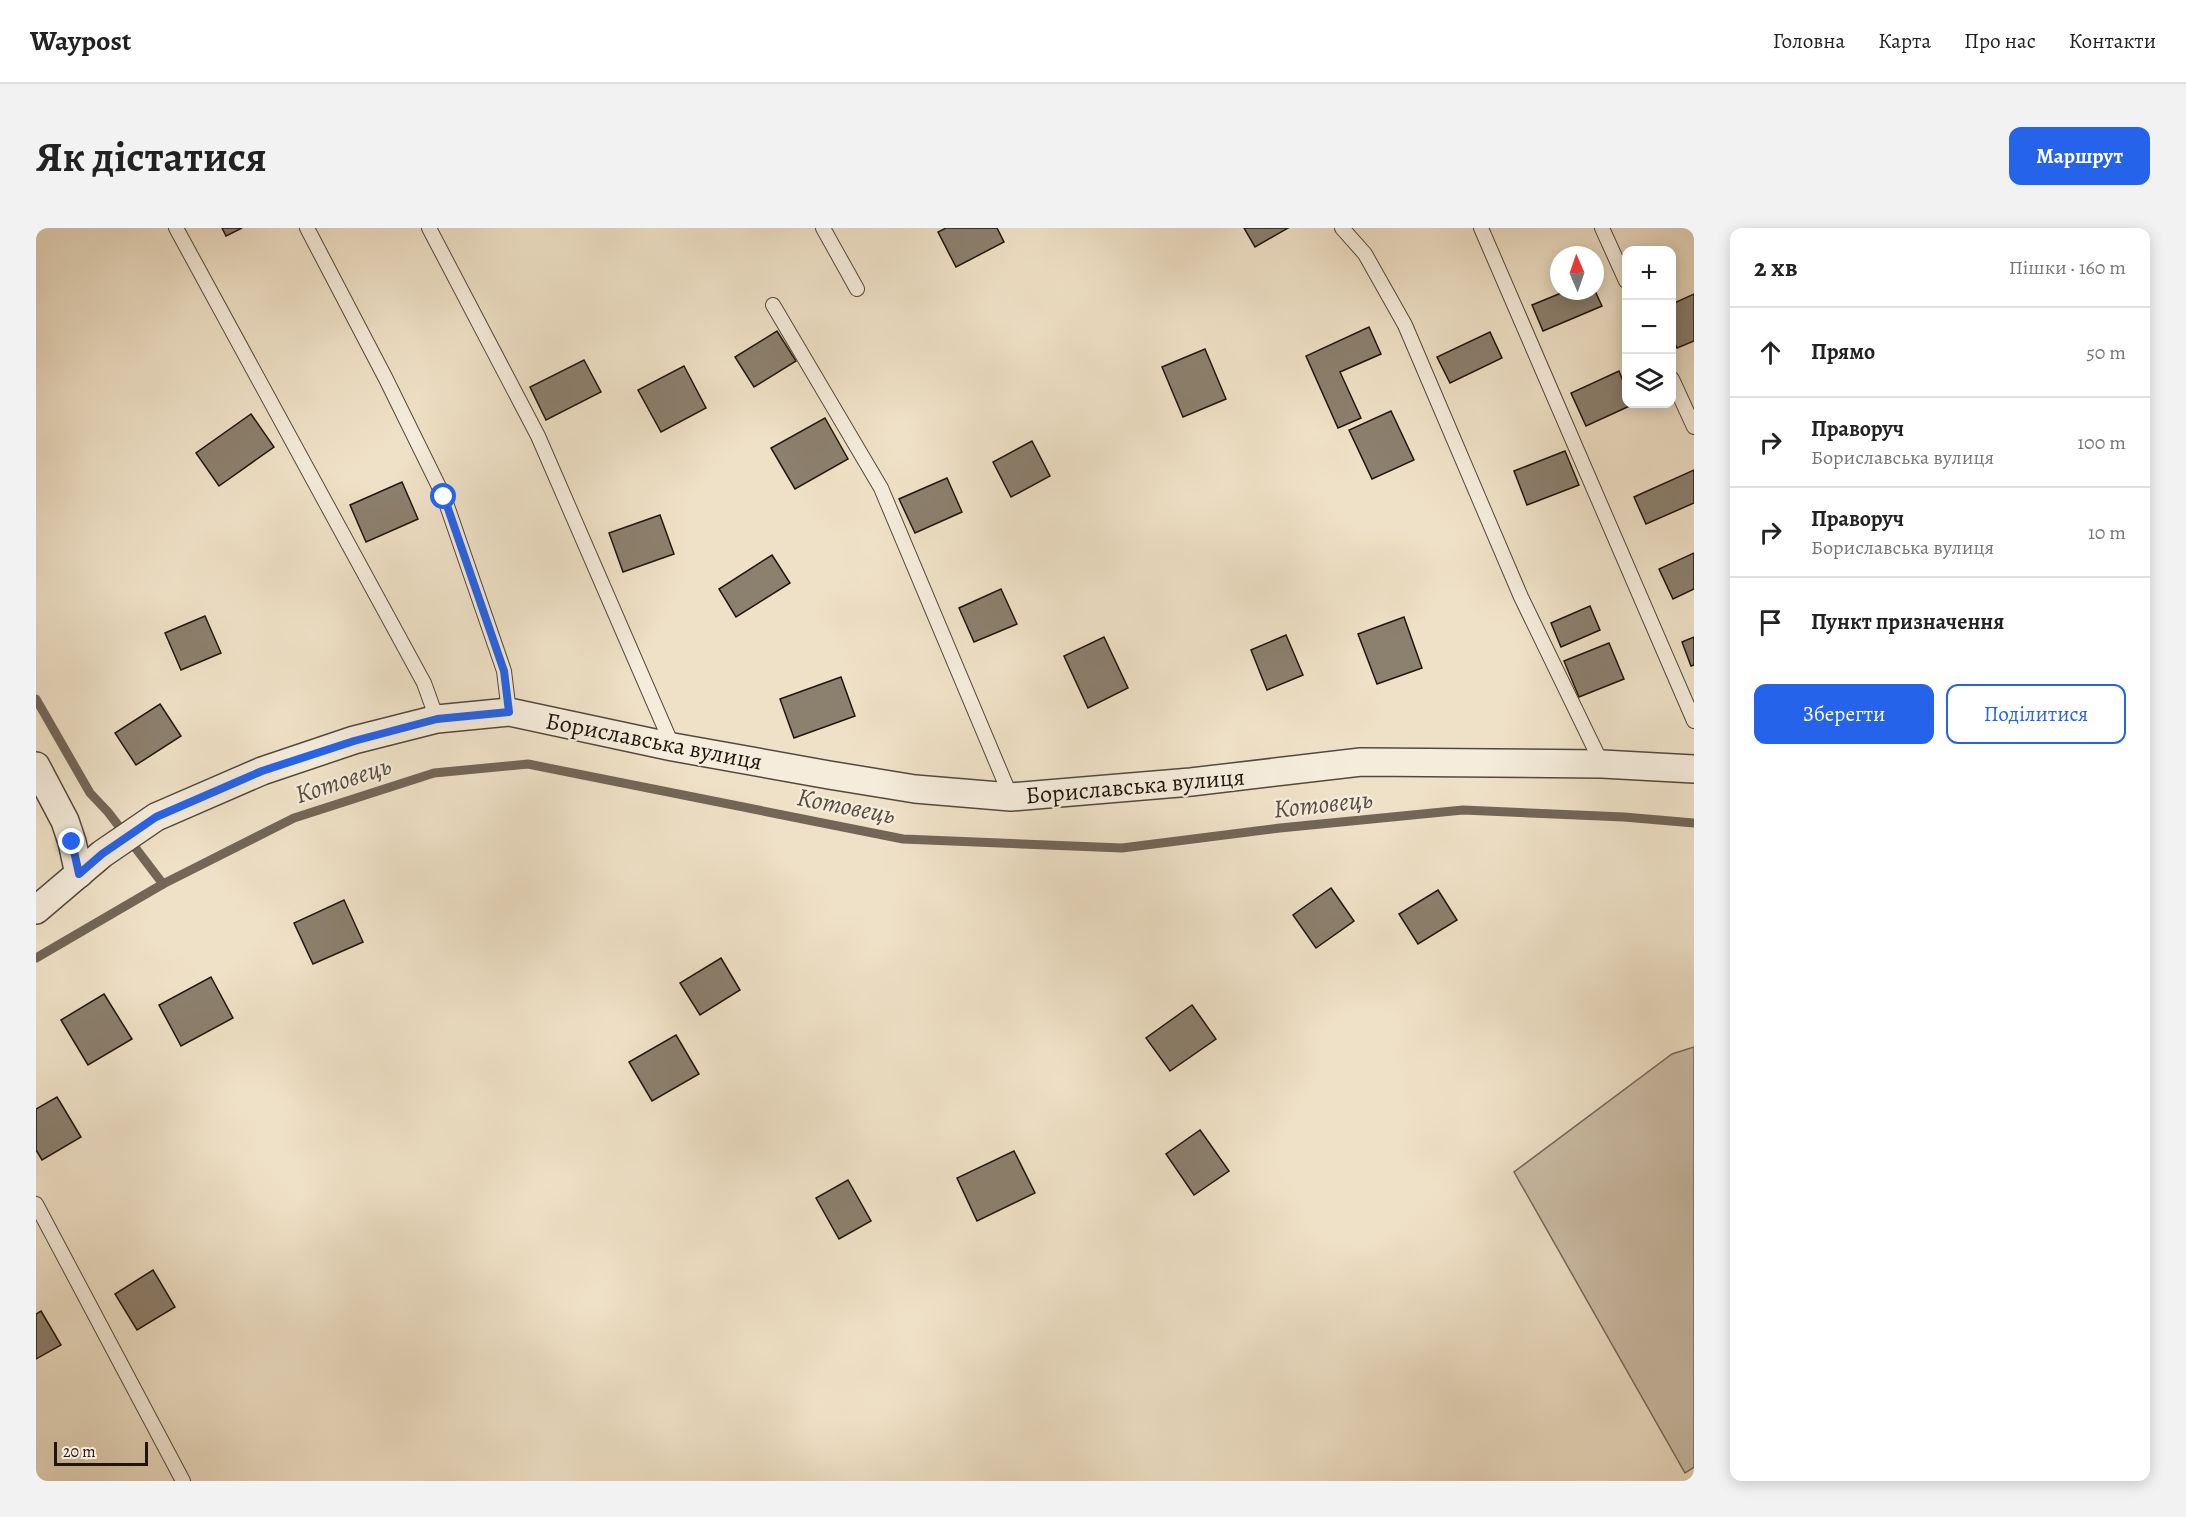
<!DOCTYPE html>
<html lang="uk">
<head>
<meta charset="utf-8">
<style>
  :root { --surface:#fff; --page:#f2f2f2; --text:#222; --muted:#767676; --line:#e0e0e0; --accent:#2563eb }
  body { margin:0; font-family:Alegreya,serif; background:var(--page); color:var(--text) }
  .controls { position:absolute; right:18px; top:18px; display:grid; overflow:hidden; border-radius:12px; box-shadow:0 3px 15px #0003 }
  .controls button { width:54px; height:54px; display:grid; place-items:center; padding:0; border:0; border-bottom:2px solid var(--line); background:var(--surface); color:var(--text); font:30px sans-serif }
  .compass { position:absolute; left:1514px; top:18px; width:54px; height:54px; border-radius:50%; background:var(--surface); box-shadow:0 3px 15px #0003; rotate:358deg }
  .scale { position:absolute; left:18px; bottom:15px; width:94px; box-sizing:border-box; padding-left:6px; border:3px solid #21160e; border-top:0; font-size:16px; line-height:21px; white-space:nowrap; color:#21160e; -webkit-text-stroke:4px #f5ecdb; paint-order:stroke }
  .stop { position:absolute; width:18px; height:18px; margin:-14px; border:4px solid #2563eb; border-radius:50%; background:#fff }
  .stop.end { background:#2563eb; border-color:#fff; box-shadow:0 2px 6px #0008 }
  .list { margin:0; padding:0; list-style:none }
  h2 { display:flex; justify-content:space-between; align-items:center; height:78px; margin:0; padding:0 24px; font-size:26px }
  h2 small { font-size:20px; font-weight:400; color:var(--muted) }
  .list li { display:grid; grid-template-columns:39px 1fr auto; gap:18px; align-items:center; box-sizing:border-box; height:90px; padding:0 24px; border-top:2px solid var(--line) }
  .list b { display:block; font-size:22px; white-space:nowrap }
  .list p { margin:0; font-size:20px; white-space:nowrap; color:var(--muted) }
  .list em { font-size:20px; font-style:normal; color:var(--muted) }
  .actions { display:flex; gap:12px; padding:18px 24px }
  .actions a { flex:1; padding:14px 0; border:2px solid var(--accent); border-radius:12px; text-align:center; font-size:21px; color:var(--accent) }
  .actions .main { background:var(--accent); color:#fff }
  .icon { flex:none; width:33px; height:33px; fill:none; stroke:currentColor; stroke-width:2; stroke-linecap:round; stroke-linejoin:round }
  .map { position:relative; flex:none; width:1658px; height:1253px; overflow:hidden; border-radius:12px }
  header { display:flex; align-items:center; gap:36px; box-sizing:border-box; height:84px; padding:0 30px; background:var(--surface); border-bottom:2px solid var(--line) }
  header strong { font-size:28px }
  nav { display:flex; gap:33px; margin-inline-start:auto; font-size:21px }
  .intro { display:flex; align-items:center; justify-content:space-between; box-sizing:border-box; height:144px; padding:0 36px }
  h1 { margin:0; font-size:42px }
  .button { padding:15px 27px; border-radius:12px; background:var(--accent); color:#fff; font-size:21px; font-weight:700 }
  main { display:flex; gap:36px; padding:0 36px }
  aside { flex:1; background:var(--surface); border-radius:12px; box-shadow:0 3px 15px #0003 }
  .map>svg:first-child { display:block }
</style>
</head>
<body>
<header>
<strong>Waypost</strong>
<nav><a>Головна</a><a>Карта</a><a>Про нас</a><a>Контакти</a></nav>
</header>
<div class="intro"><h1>Як дістатися</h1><a class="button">Маршрут</a></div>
<main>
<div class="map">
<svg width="1658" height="1253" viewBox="0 0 1658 1253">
  <rect width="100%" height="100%" fill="#efe1c7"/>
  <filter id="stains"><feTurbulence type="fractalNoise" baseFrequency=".00333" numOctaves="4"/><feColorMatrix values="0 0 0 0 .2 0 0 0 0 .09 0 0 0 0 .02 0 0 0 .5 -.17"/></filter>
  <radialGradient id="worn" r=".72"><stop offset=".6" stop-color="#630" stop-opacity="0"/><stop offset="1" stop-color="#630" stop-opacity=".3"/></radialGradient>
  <polygon fill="#ccbea8" stroke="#766a5b" stroke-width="1.5" points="1658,819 1658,1239 1649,1245 1478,944 1636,826"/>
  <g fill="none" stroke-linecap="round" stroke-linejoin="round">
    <g stroke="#736657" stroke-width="9">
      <polyline points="0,471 54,565 72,584 127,656"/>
      <polyline points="0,730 127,656 258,590 398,545 492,536 867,611 1086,620 1244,600 1427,582 1588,589 1658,595"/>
    </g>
  </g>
  <g fill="#8c806e" stroke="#21160e" stroke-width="1.5">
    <polygon points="186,0 206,0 190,8"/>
    <polygon points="910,0 961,0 968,14 920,39 902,4"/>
    <polygon points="1208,0 1252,0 1219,19"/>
    <polygon points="1530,63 1559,63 1566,78 1507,103 1496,77"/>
    <polygon points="1658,66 1658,113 1641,120 1636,109 1636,76"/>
    <polygon points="1333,99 1345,126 1304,144 1325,190 1302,200 1270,128"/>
    <polygon points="741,103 760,133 718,159 699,129"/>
    <polygon points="1454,104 1466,130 1414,155 1401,129"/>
    <polygon points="1169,121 1190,171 1147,189 1126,139"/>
    <polygon points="548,132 565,164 510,192 494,159"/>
    <polygon points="648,138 670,180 625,204 602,162"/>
    <polygon points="1583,143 1590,161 1590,176 1598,176 1550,198 1535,165"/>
    <polygon points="1355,183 1378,232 1336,251 1313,202"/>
    <polygon points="215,186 238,219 183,258 160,225"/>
    <polygon points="789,190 812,231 759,261 735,220"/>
    <polygon points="996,213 1014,248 975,269 957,234"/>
    <polygon points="1529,223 1543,257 1491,277 1478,243"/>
    <polygon points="1658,242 1658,275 1610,296 1598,269"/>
    <polygon points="911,250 926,284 879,305 863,271"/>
    <polygon points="366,254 382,291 330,314 314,277"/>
    <polygon points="624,287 638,326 587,344 573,305"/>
    <polygon points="1658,325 1658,361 1637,371 1623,341"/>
    <polygon points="736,327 754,355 700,389 683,361"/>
    <polygon points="965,361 981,396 938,414 923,380"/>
    <polygon points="1554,378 1564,402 1525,419 1515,395"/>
    <polygon points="169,388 185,425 145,442 129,405"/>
    <polygon points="1368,389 1386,440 1341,456 1322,406"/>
    <polygon points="1250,407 1267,447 1231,462 1215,422"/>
    <polygon points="1068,409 1092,460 1052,480 1028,428"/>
    <polygon points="1658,409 1658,437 1655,438 1646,414"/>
    <polygon points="1573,415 1588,451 1543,469 1528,433"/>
    <polygon points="805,449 819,488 758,510 744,471"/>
    <polygon points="124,476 145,508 100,537 79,505"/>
    <polygon points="1295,660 1318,693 1280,720 1257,687"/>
    <polygon points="1402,662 1421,692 1382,716 1363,686"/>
    <polygon points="308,672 327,714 277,736 258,695"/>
    <polygon points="685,730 704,762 664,787 644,755"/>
    <polygon points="175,749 197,790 145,818 123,777"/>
    <polygon points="68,766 96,811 52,837 25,792"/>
    <polygon points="1156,777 1180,811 1134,843 1110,810"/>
    <polygon points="640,807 663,846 616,873 593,834"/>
    <polygon points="21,869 45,909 6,932 0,922 0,881"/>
    <polygon points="1164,902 1193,943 1158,967 1130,926"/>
    <polygon points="978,923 999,965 941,993 921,950"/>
    <polygon points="812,952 835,993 803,1011 780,970"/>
    <polygon points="117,1042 139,1079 101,1102 79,1066"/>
    <polygon points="5,1083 25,1117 0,1131 0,1086"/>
  </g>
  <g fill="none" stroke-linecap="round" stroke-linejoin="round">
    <defs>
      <g id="lane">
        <polyline points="140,0 388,455 401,491"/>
        <polyline points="271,0 350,151 408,269 468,443 473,484"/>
        <polyline points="393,0 502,208 637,519"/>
        <polyline points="787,0 821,61"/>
        <polyline points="1306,0 1329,26 1369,97 1485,369 1566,536"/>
        <polyline points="1445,0 1658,493"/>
        <polyline points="1566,0 1590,53"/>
        <polyline points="737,77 845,260 975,569"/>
        <polyline points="1636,151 1658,199"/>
        <polyline points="0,976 147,1253"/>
      </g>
      <g id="street">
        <polyline points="0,538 29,593 36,614 43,646"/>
        <polyline points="0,682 66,626 120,589 226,543 318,512 401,491 473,484 637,519 793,547 879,561 975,569 1155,554 1325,534 1566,536 1658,541"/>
      </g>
    </defs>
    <use href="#lane" stroke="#54493c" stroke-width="16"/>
    <use href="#street" stroke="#54493c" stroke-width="30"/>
    <use href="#lane" stroke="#f5ecdb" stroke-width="14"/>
    <use href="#street" stroke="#f5ecdb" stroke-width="27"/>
  </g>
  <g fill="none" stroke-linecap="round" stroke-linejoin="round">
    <polyline stroke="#2563eb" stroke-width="8" points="36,614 43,646 66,626 120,589 226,543 318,513 401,491 473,484 468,443 408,269"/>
  </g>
  <g text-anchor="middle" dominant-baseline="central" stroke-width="4.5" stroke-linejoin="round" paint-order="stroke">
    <g font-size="24" fill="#21160e" stroke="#f5ecdb">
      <text transform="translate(618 513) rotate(11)">Бориславська вулиця</text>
      <text transform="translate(1099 558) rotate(-5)">Бориславська вулиця</text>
    </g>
    <g font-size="26" font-style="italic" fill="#574c3f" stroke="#f5ecdb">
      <text transform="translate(307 552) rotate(-18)">Котовець</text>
      <text transform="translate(1287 576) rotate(-6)">Котовець</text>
      <text transform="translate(810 578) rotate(11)">Котовець</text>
    </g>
  </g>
  <rect width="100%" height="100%" filter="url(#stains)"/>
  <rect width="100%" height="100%" fill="url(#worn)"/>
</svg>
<div class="controls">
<button>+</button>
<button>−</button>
<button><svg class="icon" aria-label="layers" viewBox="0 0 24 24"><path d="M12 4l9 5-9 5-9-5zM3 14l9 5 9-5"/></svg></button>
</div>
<svg class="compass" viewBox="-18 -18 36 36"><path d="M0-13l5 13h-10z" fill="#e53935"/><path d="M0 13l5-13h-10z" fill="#767676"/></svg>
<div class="scale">20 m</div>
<div class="stop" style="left:408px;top:269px"></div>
<div class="stop end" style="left:36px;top:614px"></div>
</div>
<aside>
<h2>2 хв<small>Пішки · 160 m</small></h2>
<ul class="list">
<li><svg class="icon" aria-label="ahead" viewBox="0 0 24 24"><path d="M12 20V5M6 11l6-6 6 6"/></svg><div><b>Прямо</b></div><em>50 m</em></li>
<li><svg class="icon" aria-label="right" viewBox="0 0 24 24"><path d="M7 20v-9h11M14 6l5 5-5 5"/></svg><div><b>Праворуч</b><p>Бориславська вулиця</p></div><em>100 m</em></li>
<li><svg class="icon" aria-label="right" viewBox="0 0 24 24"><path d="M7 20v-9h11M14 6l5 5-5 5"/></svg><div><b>Праворуч</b><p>Бориславська вулиця</p></div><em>10 m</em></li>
<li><svg class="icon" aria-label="arrive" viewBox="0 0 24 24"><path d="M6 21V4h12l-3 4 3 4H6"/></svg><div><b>Пункт призначення</b></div></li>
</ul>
<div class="actions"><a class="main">Зберегти</a><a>Поділитися</a></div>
</aside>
</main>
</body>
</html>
